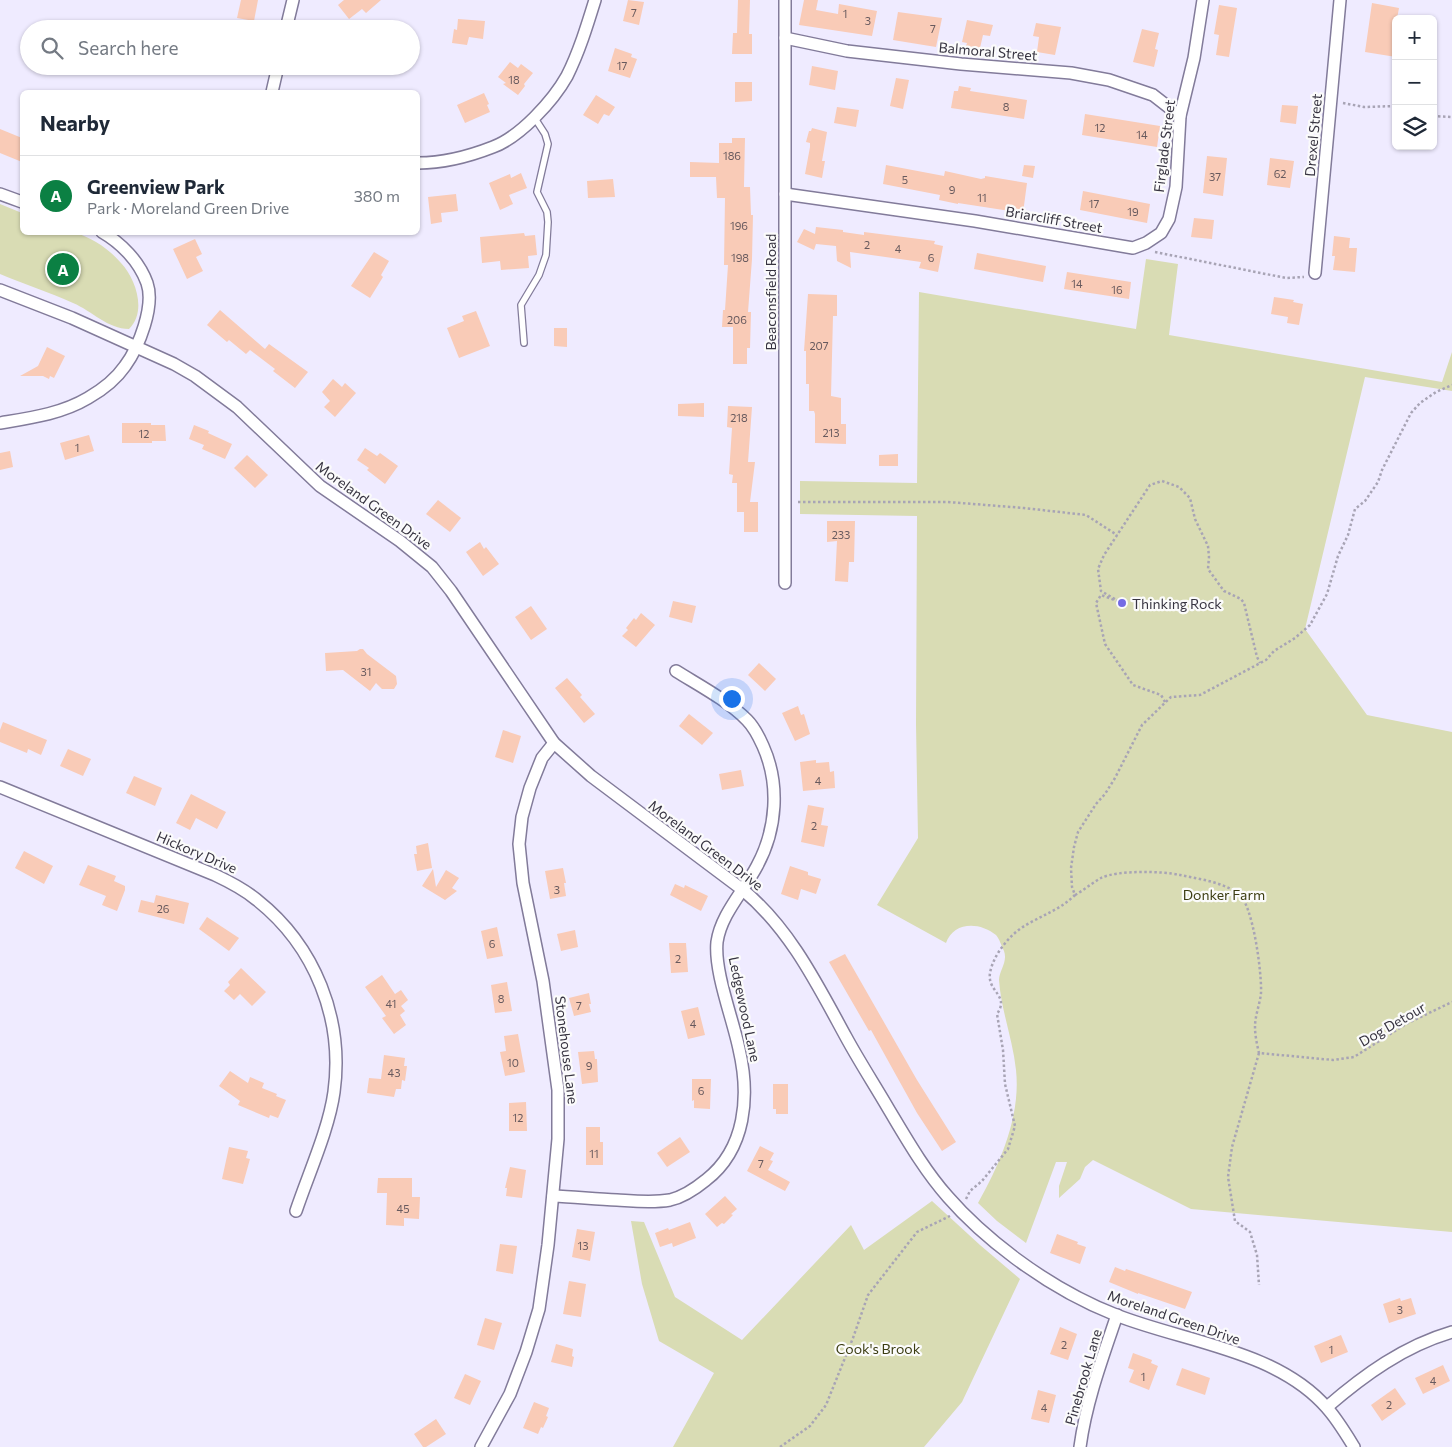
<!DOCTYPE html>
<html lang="en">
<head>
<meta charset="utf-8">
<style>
  :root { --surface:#fff; --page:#f6f6f7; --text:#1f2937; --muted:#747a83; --line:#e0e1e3; --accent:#0b8043 }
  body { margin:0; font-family:Commissioner,sans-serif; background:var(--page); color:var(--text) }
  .controls { position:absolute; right:15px; top:15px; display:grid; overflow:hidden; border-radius:8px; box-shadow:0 1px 4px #0004 }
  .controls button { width:45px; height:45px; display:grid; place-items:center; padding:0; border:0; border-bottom:1px solid var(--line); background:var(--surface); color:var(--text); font:25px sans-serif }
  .you { position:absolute; left:731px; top:698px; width:18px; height:18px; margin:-12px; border:4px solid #fff; border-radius:50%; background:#1a73e8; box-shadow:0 0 0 8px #1a73e833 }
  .badge { display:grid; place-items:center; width:32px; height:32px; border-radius:50%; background:var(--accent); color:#fff; font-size:16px; font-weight:700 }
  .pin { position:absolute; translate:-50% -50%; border:2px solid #fff; box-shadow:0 1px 5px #0006 }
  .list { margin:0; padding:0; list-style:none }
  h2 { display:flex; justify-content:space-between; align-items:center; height:65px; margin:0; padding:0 20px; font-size:21px }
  h2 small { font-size:16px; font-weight:400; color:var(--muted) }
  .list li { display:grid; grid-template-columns:32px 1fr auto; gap:15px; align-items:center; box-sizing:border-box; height:80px; padding:0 20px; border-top:1px solid var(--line) }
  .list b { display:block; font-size:19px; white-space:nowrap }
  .list p { margin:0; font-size:16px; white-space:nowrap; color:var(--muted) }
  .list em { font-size:16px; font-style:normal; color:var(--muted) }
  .icon { flex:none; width:28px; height:28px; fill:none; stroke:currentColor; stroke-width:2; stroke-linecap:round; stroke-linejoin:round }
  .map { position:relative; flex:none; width:1452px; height:1447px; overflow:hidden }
  .search { position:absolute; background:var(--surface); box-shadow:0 1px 4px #0004; left:20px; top:20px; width:400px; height:55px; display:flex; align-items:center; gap:12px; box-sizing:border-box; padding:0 18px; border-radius:28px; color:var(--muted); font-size:19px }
  .panel { position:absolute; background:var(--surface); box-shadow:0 1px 4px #0004; left:20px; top:90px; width:400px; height:145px; border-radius:8px }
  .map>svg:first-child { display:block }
</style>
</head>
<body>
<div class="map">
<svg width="1452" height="1447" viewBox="0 0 1452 1447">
  <rect width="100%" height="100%" fill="#efebff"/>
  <g fill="#d9dcb4">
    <path d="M0,204L22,213V232C36,232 64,230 76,233C93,238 110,250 121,263C136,279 147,312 129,329C108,329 92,311 73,303C49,292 24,284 0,274Z"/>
    <path d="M1146,259L1178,264L1169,335L1442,382L1452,352V391L1365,377L1305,629L1367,715L1452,732V1232L1191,1209L1093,1160L1085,1167L1080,1179L1059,1198V1186L1067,1162H1056L1026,1243L997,1221L978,1203C1000,1164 1021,1116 1016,1070C1013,1040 1001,1010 999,980C999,971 1008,962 1004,951C1002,947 999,938 996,935C979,921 953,922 946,943L877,905L918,838L916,724L917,516L800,514V481L917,483L919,292L1136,329Z"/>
    <polygon points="932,1201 980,1245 1020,1279 962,1402 924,1447 673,1447 714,1373 659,1341 642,1284 631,1221 644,1222 675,1297 742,1340 851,1225 864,1250"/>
  </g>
  <g fill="#f9cbb7">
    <polygon points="241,0 258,0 254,21 237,18"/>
    <polygon points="344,0 381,0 366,13 362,9 349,19 338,5"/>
    <polygon points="628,0 644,2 639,25 623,21"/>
    <polygon points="738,0 750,0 749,34 752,34 752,54 732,54 733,33 737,33"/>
    <polygon points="804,0 818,0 816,10 838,14 839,4 877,11 872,36 799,25"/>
    <polygon points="1372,3 1399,8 1397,19 1396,19 1396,57 1365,52"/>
    <polygon points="1219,5 1237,8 1229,57 1216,55 1219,35 1214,34"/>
    <polygon points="898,12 942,18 936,47 893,40"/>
    <polygon points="458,19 485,21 483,39 469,37 467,45 452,43 454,29 457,30"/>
    <polygon points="967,20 993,25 990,36 983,35 980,48 966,46 967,43 962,42"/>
    <polygon points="1036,23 1061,27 1055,55 1037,52 1039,37 1033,36"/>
    <polygon points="1142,29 1159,33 1155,49 1158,50 1154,67 1133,62"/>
    <polygon points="615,48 632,54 631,57 637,59 630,78 608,71"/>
    <polygon points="510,62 518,68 521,64 533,73 524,84 525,86 518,95 503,84 506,83 498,77"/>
    <polygon points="812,66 838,71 835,90 809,85"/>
    <polygon points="896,78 909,80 903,109 890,106"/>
    <polygon points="735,82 752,82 752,101 735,102"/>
    <polygon points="959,86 971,88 970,91 1027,100 1024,119 951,108 954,91 958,91"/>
    <polygon points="484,93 489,104 487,105 490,112 465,123 457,105"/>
    <polygon points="596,95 615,107 609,116 604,114 598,124 583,115"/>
    <polygon points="1282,105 1298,106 1296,124 1280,122"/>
    <polygon points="837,107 859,110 856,127 834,123"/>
    <polygon points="1085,114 1160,126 1157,147 1082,135"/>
    <polygon points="812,128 827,132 822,161 825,161 822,178 805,174 810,147 810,143 806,142 809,131 811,131"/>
    <polygon points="0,129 22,138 22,162 0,153"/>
    <polygon points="732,138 745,138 744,185 744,187 750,187 751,215 753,215 752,259 748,312 751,312 750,348 747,348 747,364 733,364 733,327 722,327 723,310 725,310 728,265 724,265 725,198 717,198 716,177 690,177 690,162 719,163 719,143 732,143"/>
    <polygon points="1207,156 1227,158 1223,196 1203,193"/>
    <polygon points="1270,158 1294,161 1290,188 1267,185"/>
    <polygon points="886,165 944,176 945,171 981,179 985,178 985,176 1027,183 1023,213 958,203 958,204 939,200 940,195 883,184"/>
    <polygon points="1024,165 1035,166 1033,178 1022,176"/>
    <polygon points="521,173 527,188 509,195 513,204 500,210 489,183 510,174 511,178"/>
    <polygon points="613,179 615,197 588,198 587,181"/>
    <polygon points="1083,191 1150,204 1147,223 1080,210"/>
    <polygon points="456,194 458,211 441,213 442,222 431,224 428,197"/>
    <polygon points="1194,218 1214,220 1212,239 1191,237"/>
    <polygon points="816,227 843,230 843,232 864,235 864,232 935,241 934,244 943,246 938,272 919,268 921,262 850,252 851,268 837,261 836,246 816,244 814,250 797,242 804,229 815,234"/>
    <polygon points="524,233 525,236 535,235 537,255 528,256 529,268 501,270 500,261 482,263 480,237"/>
    <polygon points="1334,236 1350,238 1349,248 1357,248 1355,272 1333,270 1335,256 1332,256"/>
    <polygon points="195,239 202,254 196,257 203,271 187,279 173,249"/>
    <polygon points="374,252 389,261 381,275 383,277 370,298 351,286"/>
    <polygon points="977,253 1046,266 1043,282 974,269"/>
    <polygon points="1067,272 1131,282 1129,299 1064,289"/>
    <polygon points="808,294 837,295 837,316 833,316 831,396 841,398 841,424 846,424 846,444 815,443 815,414 814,411 809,411 809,384 806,384 806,351 804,351"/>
    <polygon points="1274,297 1294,300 1293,302 1303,304 1299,325 1287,323 1288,317 1271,314"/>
    <polygon points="220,310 265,349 269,344 308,372 295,388 273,371 275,369 250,350 246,354 229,340 227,342 207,325"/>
    <polygon points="476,311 490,346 459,358 447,328 464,321 462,316"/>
    <polygon points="554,328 567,328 567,347 554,346"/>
    <polygon points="47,347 65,356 54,378 50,376 49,379 43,376 20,376 38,366"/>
    <polygon points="333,379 342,387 345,383 356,393 335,417 324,407 330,401 322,392"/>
    <polygon points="704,403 704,417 678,416 678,404"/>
    <polygon points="728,406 752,407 748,462 755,462 750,502 758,502 758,532 744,532 744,512 737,512 737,483 732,483 733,475 729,474 732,428 727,427"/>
    <polygon points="122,423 151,423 151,425 165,425 166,441 152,441 152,443 122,443"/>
    <polygon points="194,425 209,431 208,433 232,444 225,459 202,449 204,445 189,439"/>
    <polygon points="89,435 94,451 65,460 60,443"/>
    <polygon points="365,448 377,456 380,453 398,466 385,484 367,470 369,468 357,460"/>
    <polygon points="10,451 13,467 0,470 0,453"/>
    <polygon points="898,454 898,466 879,466 879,455"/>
    <polygon points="247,455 268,475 255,488 234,468"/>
    <polygon points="438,500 461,518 450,532 426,514"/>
    <polygon points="827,521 855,521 854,562 849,562 848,582 835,581 837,541 827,542"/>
    <polygon points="480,542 484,549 486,547 499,564 483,576 466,552"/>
    <polygon points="673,601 696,606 692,623 669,617"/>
    <polygon points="531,606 547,629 531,640 515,617"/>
    <polygon points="641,613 655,625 636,647 622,636 628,630 626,628 634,618 636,620"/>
    <polygon points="360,649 363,649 367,654 396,676 397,684 394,689 382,689 376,683 370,691 343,670 326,671 325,653 357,651"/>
    <polygon points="759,663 776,679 765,691 748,675"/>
    <polygon points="567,678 582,695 580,697 595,714 584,723 555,688"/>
    <polygon points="798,706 801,715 804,714 810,734 795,741 782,713"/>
    <polygon points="689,714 713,733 702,745 679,726"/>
    <polygon points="3,722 47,740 41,755 28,749 27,753 0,742 0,730"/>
    <polygon points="503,730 521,736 513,763 495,757"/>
    <polygon points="68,749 91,759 83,776 60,766"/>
    <polygon points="816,760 816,763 829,762 830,772 834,771 835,788 803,791 800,762"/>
    <polygon points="741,770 744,786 722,790 719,774"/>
    <polygon points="134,776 162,788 155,806 126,793"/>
    <polygon points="191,794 226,812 217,829 196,818 190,830 176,823"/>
    <polygon points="808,805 824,808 821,825 828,826 824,847 801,842"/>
    <polygon points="428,843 432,868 417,871 414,854 417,854 416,846"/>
    <polygon points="24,851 53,866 44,884 15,868"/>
    <polygon points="88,865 116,876 114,881 125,886 125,890 117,911 102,905 106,896 79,885"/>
    <polygon points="790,866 808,872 808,875 821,879 816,894 801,889 798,900 781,894"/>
    <polygon points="563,868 566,883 564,883 566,896 550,899 545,871"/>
    <polygon points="433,869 436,887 446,870 459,878 452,888 457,891 445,900 422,886"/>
    <polygon points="675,884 684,888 685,885 708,896 701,911 670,895"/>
    <polygon points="156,895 189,903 184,924 138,912 141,900 154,903"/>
    <polygon points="207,917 239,938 229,951 199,929"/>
    <polygon points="497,927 503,956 487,959 481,931"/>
    <polygon points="575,930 578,947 561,951 557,934"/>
    <polygon points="669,943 686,943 688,972 671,973"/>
    <polygon points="845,954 917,1080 956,1142 942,1151 917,1113 871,1030 869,1031 829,962"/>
    <polygon points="241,968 266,992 252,1006 240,994 234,1000 224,991 230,985 228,982"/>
    <polygon points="382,975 395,994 401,990 408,1000 401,1006 405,1011 400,1015 406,1025 394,1034 382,1018 386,1016 365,987"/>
    <polygon points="507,982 512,1011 495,1013 491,985"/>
    <polygon points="589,993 591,1004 589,1004 591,1012 574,1016 569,998"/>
    <polygon points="698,1007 705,1035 688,1039 681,1011"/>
    <polygon points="518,1034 525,1072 505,1076 500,1052 506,1051 504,1036"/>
    <polygon points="594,1051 595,1059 597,1059 598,1082 582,1084 578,1052"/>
    <polygon points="384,1055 405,1058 404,1066 407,1066 405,1081 402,1080 401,1089 396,1089 394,1097 367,1093 369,1078 381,1079"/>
    <polygon points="230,1071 248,1083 250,1077 264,1083 262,1088 277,1094 276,1096 286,1100 278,1118 270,1115 269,1118 238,1105 240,1101 219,1086"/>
    <polygon points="692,1079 711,1079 710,1109 694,1108 694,1100 692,1101"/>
    <polygon points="773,1084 788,1084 788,1114 776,1114 776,1109 773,1109"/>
    <polygon points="526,1102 527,1131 509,1131 509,1103"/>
    <polygon points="586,1127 600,1127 600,1142 603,1142 603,1165 586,1165"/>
    <polygon points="680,1137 690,1152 667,1167 657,1153"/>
    <polygon points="760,1146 774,1153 770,1160 773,1161 768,1170 790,1182 785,1191 747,1171"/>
    <polygon points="229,1147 248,1151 246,1158 250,1159 243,1184 222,1179"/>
    <polygon points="510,1167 526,1170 522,1198 506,1196 507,1188 505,1188"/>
    <polygon points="378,1178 412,1178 412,1197 420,1197 419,1219 404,1218 404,1226 386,1225 387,1193 377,1193"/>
    <polygon points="725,1196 737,1209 731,1214 733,1215 724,1224 722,1223 717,1227 705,1214"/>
    <polygon points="690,1222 696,1238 673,1247 672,1243 660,1247 655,1233 668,1228 669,1230"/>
    <polygon points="577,1229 595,1232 590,1261 572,1257"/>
    <polygon points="1057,1234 1078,1242 1077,1244 1086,1247 1080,1264 1050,1253"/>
    <polygon points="500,1244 517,1246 513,1274 496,1271"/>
    <polygon points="1115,1267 1125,1271 1126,1269 1138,1273 1192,1292 1185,1309 1138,1293 1138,1294 1109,1282"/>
    <polygon points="569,1281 586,1284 581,1317 563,1314"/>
    <polygon points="1400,1298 1401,1301 1411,1298 1416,1314 1389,1323 1383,1304"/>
    <polygon points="485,1318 502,1323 494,1350 477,1345"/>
    <polygon points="1060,1327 1077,1334 1068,1360 1050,1354"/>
    <polygon points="1341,1335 1348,1352 1321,1363 1314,1346"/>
    <polygon points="556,1344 573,1349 572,1356 574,1357 572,1367 551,1362"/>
    <polygon points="1133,1353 1152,1360 1151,1363 1158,1366 1149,1390 1129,1382 1134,1370 1128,1368"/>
    <polygon points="1443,1365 1450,1381 1423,1394 1415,1378"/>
    <polygon points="1182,1368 1210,1378 1205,1395 1176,1385"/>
    <polygon points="465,1374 481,1381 470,1405 454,1398"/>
    <polygon points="1395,1388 1406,1404 1382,1421 1371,1405"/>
    <polygon points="1038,1390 1056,1395 1049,1423 1031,1419"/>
    <polygon points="534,1402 549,1408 546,1416 548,1417 543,1428 541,1427 538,1434 523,1428"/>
    <polygon points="436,1419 446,1434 426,1447 423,1447 414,1434"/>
  </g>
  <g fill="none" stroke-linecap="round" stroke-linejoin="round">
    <defs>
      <polyline id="lane" points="524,343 521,305 539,275 546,255 548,222 547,212 537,192 548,144 545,134 534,117"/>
      <g id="street">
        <polyline points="785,0 785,583"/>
        <polyline points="286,29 293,0"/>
        <polyline points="785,38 847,51 961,64 1071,73 1109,80 1153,95 1180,116"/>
        <polyline points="272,92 278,66"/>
        <path d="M418,163C442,163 470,156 493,147C520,137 553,101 567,76C579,52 587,26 595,0"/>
        <polyline points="0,194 22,202"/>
        <polyline points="785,194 975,221 1133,248 1146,243 1161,233 1169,219 1176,187 1180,116 1194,58 1203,0"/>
        <polyline points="1315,273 1340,0"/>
        <path d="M0,290L72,318L174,364L195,376L237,407L320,486L400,541L432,567L451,591L554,743L591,776L743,890C790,929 817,984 846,1037C859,1061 874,1084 888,1108C906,1138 924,1170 948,1197C968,1220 991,1240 1015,1258C1046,1281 1080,1301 1116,1315C1184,1342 1277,1350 1327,1408C1337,1419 1346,1434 1354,1447"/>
        <path d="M0,423C30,418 61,414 88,398C102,390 116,379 125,366C139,347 155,306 147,283C139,261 121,243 102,232"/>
        <path d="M0,787L215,875C230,882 245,890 257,900C315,946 344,1019 334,1092C329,1129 308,1175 296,1211"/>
        <path d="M553,1196C574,1197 596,1199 617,1200C634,1201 652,1203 670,1200C683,1197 695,1189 706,1180C746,1149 750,1096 739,1049C733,1019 714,972 717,942C721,914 744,891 757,866C777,829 780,784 763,746C759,737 754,727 747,720C727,700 700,686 676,671"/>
        <path d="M1327,1407C1364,1375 1404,1346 1452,1332"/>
        <polyline points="481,1447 510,1394 526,1352 539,1309 548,1245 558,1139 558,1090 543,981 523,883 519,844 522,817 530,788 542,758 554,743"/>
        <path d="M1080,1447C1086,1402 1102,1359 1117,1315"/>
      </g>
    </defs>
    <use href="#lane" stroke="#827b9a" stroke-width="8"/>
    <use href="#street" stroke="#827b9a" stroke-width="14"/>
    <g stroke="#a8a4b5" stroke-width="2.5" stroke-dasharray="2.5 2.5" stroke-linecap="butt">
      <polyline points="1343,103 1364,107 1396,106"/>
      <polyline points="1433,116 1452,117"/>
      <polyline points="1155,252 1286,278 1304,277"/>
      <polyline points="798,502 948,502 1024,508 1086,515 1117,535"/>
      <polyline points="1165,702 1161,695 1133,685 1105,644 1096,603 1101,595 1120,602 1101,591 1098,569 1104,555 1150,485 1162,481 1179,487 1190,498 1195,519 1208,546 1209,557 1208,569 1224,591 1241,599 1244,603 1257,657 1260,663"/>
      <path d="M1075,895C1084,890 1092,883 1101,878C1117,870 1162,871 1180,875C1200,879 1221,882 1238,893C1253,903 1262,974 1261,993C1260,1004 1255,1015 1255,1027C1255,1035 1257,1045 1259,1053L1333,1060L1354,1057L1406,1024L1452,1002"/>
      <polyline points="1259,1053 1232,1147 1228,1177 1235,1221 1250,1232 1257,1255 1259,1285"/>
      <path d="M966,1199L970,1191L982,1181L1008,1149L1015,1126L1005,1084L1003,1050L997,1014C1010,995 987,992 990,973C993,955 1010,934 1026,925C1043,915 1061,909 1075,895L1072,887L1071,868L1074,847L1078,832L1096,804L1105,794L1115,778L1142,725L1171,697L1200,695L1266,660L1274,651L1295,638L1310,625L1327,594L1338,556L1348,535L1355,509L1365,501L1378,482L1382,470L1411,413L1420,403L1436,392L1452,385"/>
      <polyline points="780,1447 810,1426 826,1405 853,1338 868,1295 917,1232 950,1216"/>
    </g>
    <use href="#lane" stroke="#fff" stroke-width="5.5"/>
    <use href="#street" stroke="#fff" stroke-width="11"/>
  </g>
  <circle fill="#736ae4" stroke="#fbfbfb" stroke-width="2" cx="1122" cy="603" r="5"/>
  <g text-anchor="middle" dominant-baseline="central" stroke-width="4.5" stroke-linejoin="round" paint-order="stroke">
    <g font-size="11" fill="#685a5e">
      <text x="634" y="12">7</text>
      <text x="845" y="13">1</text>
      <text x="868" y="20">3</text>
      <text x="933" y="28">7</text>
      <text x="622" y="65">17</text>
      <text x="514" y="79">18</text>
      <text x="1006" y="106">8</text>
      <text x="1100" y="127">12</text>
      <text x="1142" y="134">14</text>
      <text x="732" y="155">186</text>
      <text x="1280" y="173">62</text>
      <text x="1215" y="176">37</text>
      <text x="905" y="179">5</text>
      <text x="952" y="189">9</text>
      <text x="982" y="197">11</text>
      <text x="1094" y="203">17</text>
      <text x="1133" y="211">19</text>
      <text x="739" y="225">196</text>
      <text x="867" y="244">2</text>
      <text x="898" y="248">4</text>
      <text x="740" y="257">198</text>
      <text x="931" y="257">6</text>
      <text x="1077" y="283">14</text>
      <text x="1117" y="289">16</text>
      <text x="737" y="319">206</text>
      <text x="819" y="345">207</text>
      <text x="739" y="417">218</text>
      <text x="831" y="432">213</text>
      <text x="144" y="433">12</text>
      <text x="77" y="447">1</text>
      <text x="841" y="534">233</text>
      <text x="366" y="671">31</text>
      <text x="818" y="780">4</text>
      <text x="814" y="825">2</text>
      <text x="557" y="889">3</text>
      <text x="163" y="908">26</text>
      <text x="492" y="943">6</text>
      <text x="678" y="958">2</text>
      <text x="501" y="998">8</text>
      <text x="391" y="1003">41</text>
      <text x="579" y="1005">7</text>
      <text x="693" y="1023">4</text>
      <text x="513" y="1062">10</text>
      <text x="589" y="1065">9</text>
      <text x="394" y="1072">43</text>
      <text x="701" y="1090">6</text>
      <text x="518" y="1117">12</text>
      <text x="594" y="1153">11</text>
      <text x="761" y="1163">7</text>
      <text x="403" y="1208">45</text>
      <text x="583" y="1245">13</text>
      <text x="1400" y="1309">3</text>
      <text x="1064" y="1344">2</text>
      <text x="1331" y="1349">1</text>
      <text x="1143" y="1376">1</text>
      <text x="1433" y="1380">4</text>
      <text x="1389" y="1404">2</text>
      <text x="1044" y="1407">4</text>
    </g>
    <g font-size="14" fill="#373441" stroke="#fbfbfb">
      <text transform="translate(988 51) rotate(5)">Balmoral Street</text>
      <text transform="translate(1313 135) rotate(-85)">Drexel Street</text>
      <text transform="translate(1164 146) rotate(-83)">Firglade Street</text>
      <text transform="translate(1054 219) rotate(10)">Briarcliff Street</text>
      <text transform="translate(770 292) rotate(-90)">Beaconsfield Road</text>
      <text transform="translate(374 505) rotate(36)">Moreland Green Drive</text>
      <text transform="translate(706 845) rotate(37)">Moreland Green Drive</text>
      <text transform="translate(197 852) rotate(23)">Hickory Drive</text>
      <text transform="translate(745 1009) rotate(78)">Ledgewood Lane</text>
      <text transform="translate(1392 1024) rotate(-30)">Dog Detour</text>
      <text transform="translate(567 1050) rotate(83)">Stonehouse Lane</text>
      <text transform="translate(1174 1317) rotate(19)">Moreland Green Drive</text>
      <text transform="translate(1083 1377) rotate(-74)">Pinebrook Lane</text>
    </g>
    <g font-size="14" fill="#373441" stroke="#fbfbfb" text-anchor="start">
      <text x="1132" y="603">Thinking Rock</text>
    </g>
    <g font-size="14" fill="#3c3d12" stroke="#fbfbfb">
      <text x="1224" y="894">Donker Farm</text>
      <text x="878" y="1348">Cook's Brook</text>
    </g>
  </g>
</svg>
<div class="controls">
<button>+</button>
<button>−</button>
<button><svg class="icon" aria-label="layers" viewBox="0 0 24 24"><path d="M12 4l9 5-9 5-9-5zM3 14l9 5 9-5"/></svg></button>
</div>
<div class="you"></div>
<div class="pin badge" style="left:63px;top:269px">A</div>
<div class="search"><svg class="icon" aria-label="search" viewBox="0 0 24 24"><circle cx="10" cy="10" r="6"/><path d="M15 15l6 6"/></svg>Search here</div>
<section class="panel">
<h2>Nearby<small></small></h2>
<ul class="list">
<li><span class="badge">A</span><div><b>Greenview Park</b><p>Park · Moreland Green Drive</p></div><em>380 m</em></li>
</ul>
</section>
</div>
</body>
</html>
